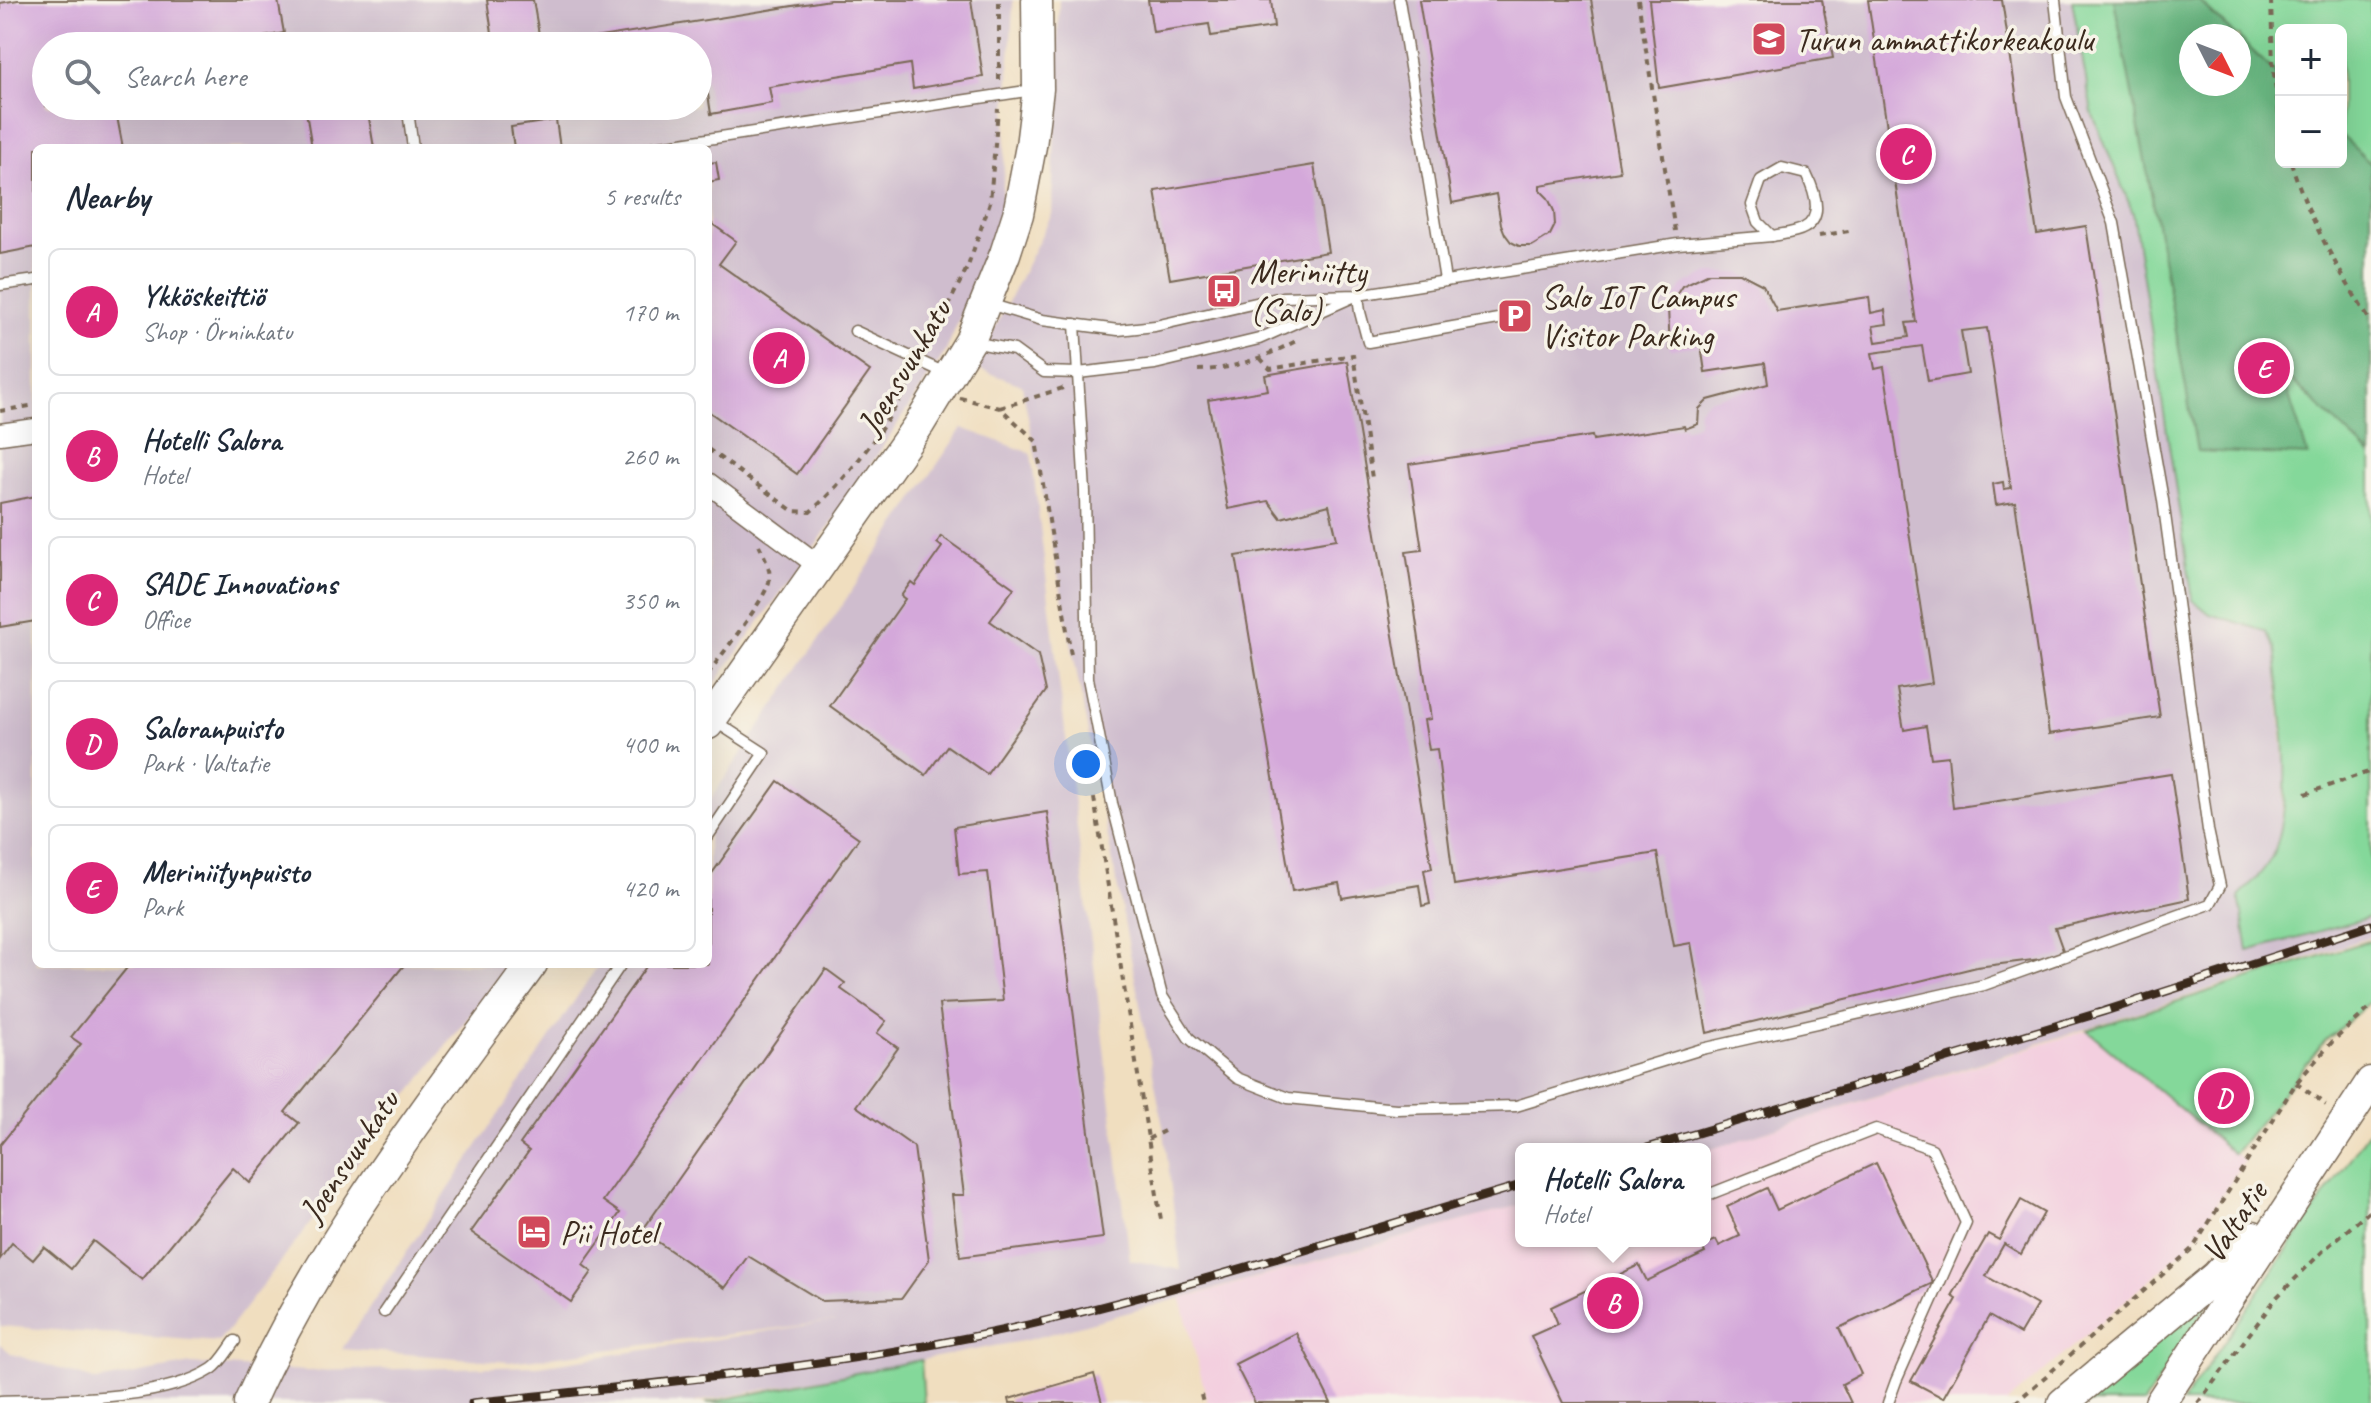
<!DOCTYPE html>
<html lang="en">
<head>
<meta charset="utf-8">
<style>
  :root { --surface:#fff; --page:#f2f2f3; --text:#1f2937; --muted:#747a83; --line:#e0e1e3; --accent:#db2777 }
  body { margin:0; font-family:Caveat,sans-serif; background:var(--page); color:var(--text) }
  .controls { position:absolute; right:24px; top:24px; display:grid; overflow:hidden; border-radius:12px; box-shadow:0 8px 32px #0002 }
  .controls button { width:72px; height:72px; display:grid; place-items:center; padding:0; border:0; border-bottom:2px solid var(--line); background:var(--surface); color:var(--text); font:40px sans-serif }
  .compass { position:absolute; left:2179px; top:24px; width:72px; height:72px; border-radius:50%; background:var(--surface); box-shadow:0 8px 32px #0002; rotate:132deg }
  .you { position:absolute; left:1086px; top:764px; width:28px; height:28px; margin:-20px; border:6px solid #fff; border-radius:50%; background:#1a73e8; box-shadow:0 0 0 12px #1a73e833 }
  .badge { display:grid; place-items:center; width:52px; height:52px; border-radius:50%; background:var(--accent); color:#fff; font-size:26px; font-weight:700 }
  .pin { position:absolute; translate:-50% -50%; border:4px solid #fff; box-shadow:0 2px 8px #0006 }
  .popup { position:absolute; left:1515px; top:1143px; width:196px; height:104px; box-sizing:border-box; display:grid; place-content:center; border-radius:12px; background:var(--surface); filter:drop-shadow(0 2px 6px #0005); font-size:26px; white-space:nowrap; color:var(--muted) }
  .popup b { font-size:30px; color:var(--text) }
  .popup::after { content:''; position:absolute; left:50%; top:100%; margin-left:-16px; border:16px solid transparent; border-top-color:var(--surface) }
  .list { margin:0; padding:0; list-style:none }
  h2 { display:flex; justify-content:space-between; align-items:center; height:104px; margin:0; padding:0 32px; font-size:34px }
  h2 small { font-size:26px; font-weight:400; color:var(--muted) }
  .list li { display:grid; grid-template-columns:52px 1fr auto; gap:24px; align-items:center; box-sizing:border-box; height:128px; margin:0 16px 16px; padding:0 16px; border:2px solid var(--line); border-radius:12px }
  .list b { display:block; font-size:30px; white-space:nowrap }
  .list p { margin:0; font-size:26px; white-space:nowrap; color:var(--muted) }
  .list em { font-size:26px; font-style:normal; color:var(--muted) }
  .icon { flex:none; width:44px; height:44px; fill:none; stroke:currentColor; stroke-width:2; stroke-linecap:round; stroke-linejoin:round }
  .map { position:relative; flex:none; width:2371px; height:1403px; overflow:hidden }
  .search { position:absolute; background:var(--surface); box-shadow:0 8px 32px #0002; left:32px; top:32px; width:680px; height:88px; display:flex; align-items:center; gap:20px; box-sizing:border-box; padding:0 28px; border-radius:44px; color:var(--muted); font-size:30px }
  .panel { position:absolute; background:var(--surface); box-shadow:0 8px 32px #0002; left:32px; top:144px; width:680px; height:824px; border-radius:12px }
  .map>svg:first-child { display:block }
</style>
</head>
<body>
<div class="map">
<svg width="2371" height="1403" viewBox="0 0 2371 1403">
  <rect width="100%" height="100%" fill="#f7f3e8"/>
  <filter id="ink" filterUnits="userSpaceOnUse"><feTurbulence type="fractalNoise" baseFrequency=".0125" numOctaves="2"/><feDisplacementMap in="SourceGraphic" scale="16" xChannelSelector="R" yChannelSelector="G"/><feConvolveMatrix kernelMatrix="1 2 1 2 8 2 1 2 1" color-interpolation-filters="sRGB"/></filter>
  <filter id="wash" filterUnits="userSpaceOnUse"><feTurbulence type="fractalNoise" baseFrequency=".006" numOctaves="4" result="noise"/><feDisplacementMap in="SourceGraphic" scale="32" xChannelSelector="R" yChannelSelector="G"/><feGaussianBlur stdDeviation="1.8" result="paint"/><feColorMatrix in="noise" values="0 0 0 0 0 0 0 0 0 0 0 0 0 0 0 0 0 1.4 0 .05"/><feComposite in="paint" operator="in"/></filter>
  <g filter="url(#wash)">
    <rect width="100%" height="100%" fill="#f0debf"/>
    <polygon fill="#f3cfdf" points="2087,1030 2244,1161 2190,1245 2007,1403 1208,1403 1181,1299 1521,1205 1521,1241 1705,1241 1705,1151"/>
    <g fill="#cfbdce" fill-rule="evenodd">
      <path d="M0,0H1013V4L1001,218L946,351L838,514L708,693V148H36V964H509L219,1342L0,1326ZM46,46H698V106H46Z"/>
      <polygon points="1059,0 2072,0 2092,113 2133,213 2210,614 2265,631 2275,648 2285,774 2280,834 2269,862 2240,896 2248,951 2371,917 2371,937 1705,1151 1705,1149 1521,1149 1521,1205 1027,1340 692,1403 0,1403 0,1344 12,1354 97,1381 191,1364 307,1371 539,1366 836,1321 510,1362 342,1349 599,964 708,964 708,803 962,428 1031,453 1130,1260 1181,1270 1164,1131 1022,385 975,368 1052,214"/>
    </g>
    <g fill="#84d89a" stroke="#60815c" stroke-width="2" fill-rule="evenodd">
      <path d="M2072,0H2371V917L2248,951L2239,896C2249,885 2261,875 2268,863C2298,819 2281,701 2275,648L2265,631L2210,614L2193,600L2133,213L2092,113ZM2281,30H2341V162H2281ZM2191,36H2239V84H2191Z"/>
      <polygon points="2371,940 2371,1001 2325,1041 2234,1154 2087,1030"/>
      <polygon points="2371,1128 2371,1403 2182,1403"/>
      <polygon points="2207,1297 2211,1300 2144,1403 2081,1403"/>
      <polygon points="921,1360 924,1403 706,1403"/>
    </g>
    <polygon fill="#6bb882" stroke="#537150" stroke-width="2" points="2114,0 2198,0 2236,36 2191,36 2191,84 2239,84 2239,38 2281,78 2281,162 2341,162 2341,135 2371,164 2371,456 2281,370 2308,456 2197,451 2156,218"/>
    <g id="blocks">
      <g fill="#d4a8da">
        <polygon points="18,0 278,0 284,33 217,46 46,46 46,106 115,106 123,148 36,148 36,247 0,254 0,3"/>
        <polygon points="487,0 533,0 541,46 494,46"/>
        <polygon points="830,0 971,0 983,77 913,89 910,64 769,87 772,103 711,114 706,81 698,82 698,46 582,46 581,40"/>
        <polygon points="1148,0 1271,0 1274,27 1211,36 1209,24 1153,32"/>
        <polygon points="1419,0 1591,0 1620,172 1540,185 1540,190 1548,198 1554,211 1555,225 1550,235 1532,246 1519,246 1511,242 1505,234 1501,224 1496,194 1452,203"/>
        <polygon points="1649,0 1822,0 1833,58 1659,88"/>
        <polygon points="1868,0 2002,0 2037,234 2086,226 2160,717 2049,734 2015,502 1996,505 1993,484 2003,482 2004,489 2011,488 1987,328 1961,331 1968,374 1928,381 1922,346 1872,353 1875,369 1884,367 1932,683 1897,689 1904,730 1926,726 1931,758 1948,756 1953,808 2171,774 2189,899 2055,928 2065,956 1977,967 1707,1033 1691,943 1674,946 1657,853 1454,885 1437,749 1429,750 1424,720 1431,719 1406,552 1422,550 1409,464 1592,436 1593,440 1684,426 1685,429 1698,424 1699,409 1708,400 1768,384 1765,363 1705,372 1701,345 1670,349 1668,308 1682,286 1709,273 1740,273 1763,285 1777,311 1869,297 1871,313 1885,310 1887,324 1873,326 1876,342 1909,337 1906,323 1916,322"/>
        <polygon points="305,106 367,106 374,148 312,148"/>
        <polygon points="556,120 560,148 514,148 511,127"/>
        <polygon points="716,162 719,180 708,182 708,163"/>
        <polygon points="1314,165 1328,252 1170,279 1155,191"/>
        <polygon points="708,221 736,241 719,264 870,371 797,474 708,411"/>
        <polygon points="1347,361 1432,868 1424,870 1430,904 1422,906 1419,885 1342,898 1339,883 1292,891 1236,556 1337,539 1329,505 1281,518 1268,501 1228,509 1208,400 1268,390 1265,375"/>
        <polygon points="36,496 36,621 0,627 0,503"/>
        <polygon points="941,536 1014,588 990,621 1038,655 1046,691 987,774 947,746 926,775 830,706 905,599 901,596 911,582 915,585 942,547 937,543"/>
        <polygon points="778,781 859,838 603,1201 620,1213 583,1265 592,1272 571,1302 471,1232 529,1151 520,1144 648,964 708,964 708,879"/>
        <polygon points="1047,812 1103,1238 960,1257 952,1195 964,1195 939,1004 1003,1001 988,872 959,874 954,827"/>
        <polygon points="130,964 405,964 285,1112 299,1123 250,1183 233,1168 142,1280 93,1241 71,1269 44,1247 33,1260 12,1243 0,1259 0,1145 81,1044 71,1037"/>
        <polygon points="826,969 845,983 841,989 886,1021 877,1033 898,1048 856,1106 914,1147 929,1260 902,1298 822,1301 748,1256 725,1288 642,1231"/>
        <polygon points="1876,1163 1933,1283 1839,1328 1861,1374 1842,1384 1851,1403 1563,1403 1531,1336 1558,1324 1551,1307 1639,1265 1647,1281 1705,1253 1702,1246 1716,1240 1719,1246 1740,1236 1727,1207 1767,1188 1777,1210"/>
        <polygon points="2021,1200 2044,1213 2021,1254 2004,1244 1986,1276 2037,1305 2020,1334 1989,1316 1943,1398 1911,1381 1957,1299 1952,1296 1988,1234 1999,1240"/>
        <polygon points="1296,1333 1331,1403 1255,1403 1235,1364"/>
        <polygon points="1094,1374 1102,1403 1010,1403 1009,1399"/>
      </g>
    </g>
  </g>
  <g filter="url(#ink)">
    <use href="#blocks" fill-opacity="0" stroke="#7a6956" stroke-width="2"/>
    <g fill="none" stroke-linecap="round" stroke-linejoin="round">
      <defs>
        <g id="lane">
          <polyline points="1399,0 1445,280"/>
          <polyline points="408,111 413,148"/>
          <polyline points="648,148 1033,90"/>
          <path d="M1782,168L1806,174C1814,190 1825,217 1804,228C1796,233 1781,234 1772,236L1758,222L1752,205L1761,180Z"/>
          <polyline points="0,285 36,280"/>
          <polyline points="1358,295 1360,312 1368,342 1515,316"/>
          <polyline points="989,304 1042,320 1118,330 1155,326 1282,297 1358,295 1678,244 1772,236"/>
          <polyline points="1075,324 1085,492 1088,678 1112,803 1162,996 1189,1038 1237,1078 1288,1098 1396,1109 1516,1106 1702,1049 1984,985 2210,904 2220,886 2208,830 2163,500 2114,223 2066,97 2055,0"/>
          <polyline points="855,331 945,373"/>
          <polyline points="973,342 1014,350 1044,372 1078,373 1155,364 1259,339 1353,297"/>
          <polyline points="708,836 764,753 713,720"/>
          <polyline points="1705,1196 1876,1129 1932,1149 1966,1223 1896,1381 1888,1403"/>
          <polyline points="384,1312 621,964"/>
          <path d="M0,1401C59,1399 162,1401 212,1369C221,1363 228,1350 235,1341"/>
        </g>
        <g id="street">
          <polyline points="0,434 36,429"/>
          <polyline points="708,483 819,566"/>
        </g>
        <g id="secondary">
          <polyline points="708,724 920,423 970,341 1005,254 1018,214 1031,146 1038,89 1037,0"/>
          <path d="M249,1403C321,1243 429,1105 532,964"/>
          <polyline points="2063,1403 2216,1276 2253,1236"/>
          <polyline points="2160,1403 2371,1082"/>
        </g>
      </defs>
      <use href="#lane" stroke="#7a6956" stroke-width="13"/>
      <use href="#street" stroke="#7a6956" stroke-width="23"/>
      <use href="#secondary" stroke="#7a6956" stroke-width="33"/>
      <g stroke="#7a6956" stroke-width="4" stroke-dasharray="6 6" stroke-linecap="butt">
        <polyline points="1638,0 1675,231"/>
        <polyline points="2271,0 2273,66 2281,132"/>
        <polyline points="999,80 999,0"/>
        <path d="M2291,162C2308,218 2339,272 2371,322"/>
        <polyline points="1819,236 1849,231"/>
        <polyline points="926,350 968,266 990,202 998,109"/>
        <polyline points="1260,358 1270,369 1353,355 1372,478"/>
        <path d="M1198,370C1233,370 1265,357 1296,341"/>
        <polyline points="960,398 1000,408 1036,441 1071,655"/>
        <polyline points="1000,408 1063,388"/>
        <polyline points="0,411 36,405"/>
        <path d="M708,449L793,511L810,512C852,475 889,422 915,372"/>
        <path d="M708,674C723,652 763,603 769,582C772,569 764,556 759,545"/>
        <polyline points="2305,794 2371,771"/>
        <polyline points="1094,798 1161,1220"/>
        <polyline points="2296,1083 2326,1105"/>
        <polyline points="1148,1139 1164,1131"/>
        <polyline points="1201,1395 1203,1403"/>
        <polyline points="2015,1403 2193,1248 2296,1083 2333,1041 2371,1007"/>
        <polyline points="2198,1403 2277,1297 2325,1249 2371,1210"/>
      </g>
      <use href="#lane" stroke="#fff" stroke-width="10"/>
      <use href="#street" stroke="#fff" stroke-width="20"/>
      <use href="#secondary" stroke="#fff" stroke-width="30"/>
      <defs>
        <g id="rail">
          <polyline points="1644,1149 2102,1012 2371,925"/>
          <path d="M472,1403C667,1382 866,1365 1057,1318C1213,1280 1367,1231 1521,1185"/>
        </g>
      </defs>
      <use href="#rail" stroke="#3b2a1e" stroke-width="9"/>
      <use href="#rail" stroke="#f7f3e8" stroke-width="6" stroke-dasharray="18" stroke-linecap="butt"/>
    </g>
  </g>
  <defs>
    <symbol id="university-square" viewBox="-11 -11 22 22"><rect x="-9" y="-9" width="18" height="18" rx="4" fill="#d1495b" stroke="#f7f3e8"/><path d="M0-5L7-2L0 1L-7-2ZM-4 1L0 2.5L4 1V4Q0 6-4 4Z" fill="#fff"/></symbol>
    <symbol id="bus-square" viewBox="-11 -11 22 22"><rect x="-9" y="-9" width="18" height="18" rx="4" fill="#d1495b" stroke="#f7f3e8"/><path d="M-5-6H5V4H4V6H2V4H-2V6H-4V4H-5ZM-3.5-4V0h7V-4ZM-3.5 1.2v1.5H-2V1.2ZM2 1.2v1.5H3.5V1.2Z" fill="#fff"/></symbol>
    <symbol id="parking-square" viewBox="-11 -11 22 22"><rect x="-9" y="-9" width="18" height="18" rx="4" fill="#d1495b" stroke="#f7f3e8"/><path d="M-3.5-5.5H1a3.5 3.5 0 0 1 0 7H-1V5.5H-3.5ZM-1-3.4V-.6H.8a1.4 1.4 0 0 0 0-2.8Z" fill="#fff"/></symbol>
    <symbol id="hotel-square" viewBox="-11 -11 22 22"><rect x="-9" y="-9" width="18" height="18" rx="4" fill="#d1495b" stroke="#f7f3e8"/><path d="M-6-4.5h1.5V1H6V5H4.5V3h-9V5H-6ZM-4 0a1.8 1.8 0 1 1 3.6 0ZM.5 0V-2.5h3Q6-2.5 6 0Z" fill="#fff"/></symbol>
  </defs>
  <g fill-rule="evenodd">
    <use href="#university-square" x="1749" y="19" width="40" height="40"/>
    <use href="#bus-square" x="1204" y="271" width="40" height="40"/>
    <use href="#parking-square" x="1495" y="296" width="40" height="40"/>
    <use href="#hotel-square" x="514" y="1212" width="40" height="40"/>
  </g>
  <g text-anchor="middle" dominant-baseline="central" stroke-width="7" stroke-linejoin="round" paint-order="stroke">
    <g font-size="34" fill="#3b2a1e" stroke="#f7f3e8" text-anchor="start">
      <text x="1795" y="39">Turun ammattikorkeakoulu</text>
      <text x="1250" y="271">Meriniitty<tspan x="1250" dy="39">(Salo)</tspan></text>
      <text x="1541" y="296">Salo IoT Campus<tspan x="1541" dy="39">Visitor Parking</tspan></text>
      <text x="560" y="1232">Pii Hotel</text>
    </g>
    <g font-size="34" fill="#3b2a1e" stroke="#f7f3e8">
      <text transform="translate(904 367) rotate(-59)">Joensuunkatu</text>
      <text transform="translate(349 1156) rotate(-56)">Joensuunkatu</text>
      <text transform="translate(2234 1222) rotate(-56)">Valtatie</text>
    </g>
  </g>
</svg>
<div class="controls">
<button>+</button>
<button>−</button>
</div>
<svg class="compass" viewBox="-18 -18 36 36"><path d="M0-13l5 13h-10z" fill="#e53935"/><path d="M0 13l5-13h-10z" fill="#747a83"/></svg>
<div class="you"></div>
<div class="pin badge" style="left:779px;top:358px">A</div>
<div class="pin badge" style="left:1613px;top:1303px">B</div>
<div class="popup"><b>Hotelli Salora</b>Hotel</div>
<div class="pin badge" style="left:1906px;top:154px">C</div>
<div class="pin badge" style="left:2224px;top:1098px">D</div>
<div class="pin badge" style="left:2264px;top:368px">E</div>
<div class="search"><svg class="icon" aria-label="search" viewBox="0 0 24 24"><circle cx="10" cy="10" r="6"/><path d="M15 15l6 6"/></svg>Search here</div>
<section class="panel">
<h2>Nearby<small>5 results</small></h2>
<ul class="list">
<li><span class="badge">A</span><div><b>Ykköskeittiö</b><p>Shop · Örninkatu</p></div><em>170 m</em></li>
<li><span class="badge">B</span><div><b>Hotelli Salora</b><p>Hotel</p></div><em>260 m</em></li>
<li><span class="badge">C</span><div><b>SADE Innovations</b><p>Office</p></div><em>350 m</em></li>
<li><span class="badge">D</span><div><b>Saloranpuisto</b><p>Park · Valtatie</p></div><em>400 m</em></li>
<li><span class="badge">E</span><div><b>Meriniitynpuisto</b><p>Park</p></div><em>420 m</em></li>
</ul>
</section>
</div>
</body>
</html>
